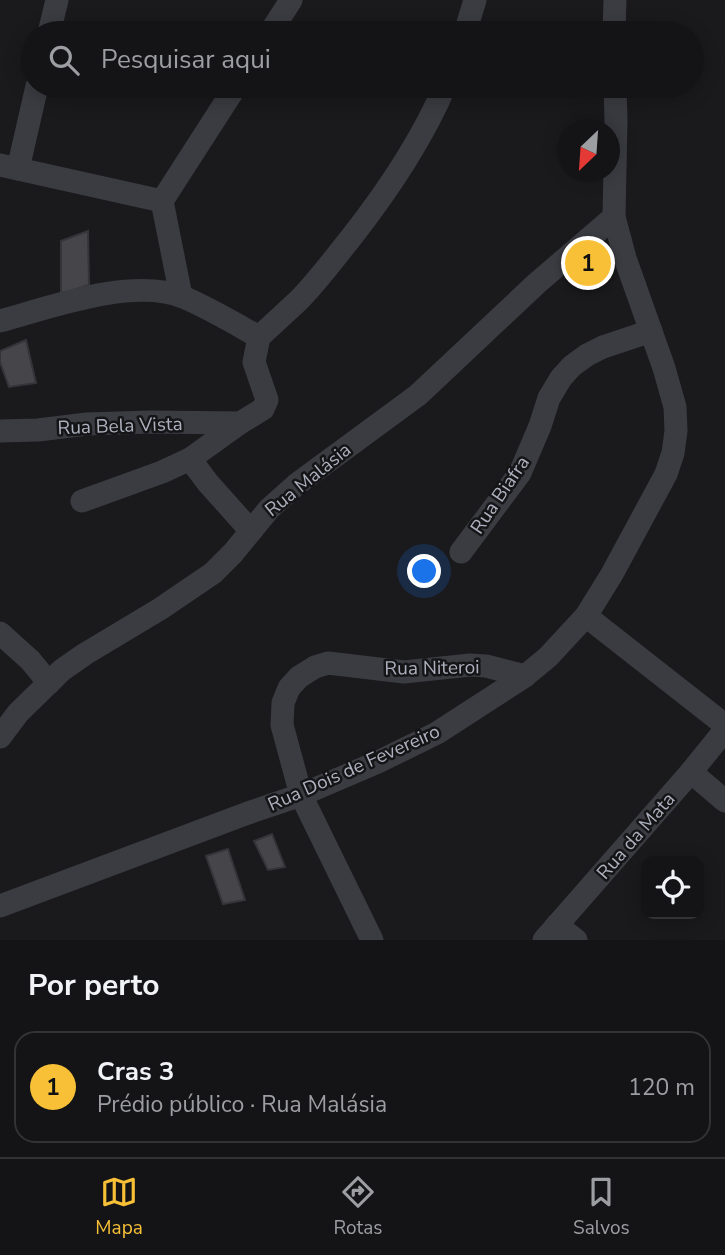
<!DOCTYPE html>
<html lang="pt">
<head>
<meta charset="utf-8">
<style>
  :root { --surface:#141416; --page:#1d1d1f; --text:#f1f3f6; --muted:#9d9ea1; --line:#333335; --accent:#f8c037 }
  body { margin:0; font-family:"Nunito Sans",sans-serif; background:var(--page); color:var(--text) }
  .controls { position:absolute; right:21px; bottom:21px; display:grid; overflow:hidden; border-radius:14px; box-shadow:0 4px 18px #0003 }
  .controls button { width:63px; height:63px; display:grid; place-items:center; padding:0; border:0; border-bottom:2px solid var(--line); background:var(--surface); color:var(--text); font:35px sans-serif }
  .compass { position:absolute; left:557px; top:119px; width:63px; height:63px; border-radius:50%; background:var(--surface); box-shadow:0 4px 18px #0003; rotate:205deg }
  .you { position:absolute; left:425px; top:572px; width:24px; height:24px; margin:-18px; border:5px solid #fff; border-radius:50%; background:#1a73e8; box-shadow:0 0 0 10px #1a73e833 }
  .badge { display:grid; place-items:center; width:46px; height:46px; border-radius:50%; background:var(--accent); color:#111; font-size:23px; font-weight:700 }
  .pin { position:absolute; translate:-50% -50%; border:4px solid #fff; box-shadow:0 2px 7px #0006 }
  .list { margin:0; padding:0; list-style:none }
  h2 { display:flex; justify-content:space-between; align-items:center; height:91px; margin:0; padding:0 28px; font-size:30px }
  h2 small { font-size:23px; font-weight:400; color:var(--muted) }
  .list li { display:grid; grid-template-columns:46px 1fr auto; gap:21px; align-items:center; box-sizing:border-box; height:112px; margin:0 14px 14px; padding:0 14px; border:2px solid var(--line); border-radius:21px }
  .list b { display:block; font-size:26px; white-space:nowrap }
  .list p { margin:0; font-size:23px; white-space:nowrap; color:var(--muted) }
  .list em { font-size:23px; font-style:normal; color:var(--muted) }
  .icon { flex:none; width:38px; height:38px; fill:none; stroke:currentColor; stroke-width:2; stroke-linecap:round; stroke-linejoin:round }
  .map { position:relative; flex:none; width:725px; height:940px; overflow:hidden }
  .search { position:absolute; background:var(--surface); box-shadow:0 4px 18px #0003; left:21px; right:21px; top:21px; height:77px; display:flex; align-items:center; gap:18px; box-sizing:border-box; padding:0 24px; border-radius:38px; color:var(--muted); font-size:26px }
  .sheet { height:217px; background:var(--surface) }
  nav { display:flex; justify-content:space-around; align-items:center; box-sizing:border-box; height:98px; border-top:2px solid var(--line); background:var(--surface); font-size:19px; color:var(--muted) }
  nav a { display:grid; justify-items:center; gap:4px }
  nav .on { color:var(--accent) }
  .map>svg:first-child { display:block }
</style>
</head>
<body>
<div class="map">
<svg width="725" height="940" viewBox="0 0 725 940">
  <rect width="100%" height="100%" fill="#1a1a1d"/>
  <g fill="#45454a" stroke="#353439" stroke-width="2">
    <polygon points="88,231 89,285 61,294 61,241"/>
    <polygon points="26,340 36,383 9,387 0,362 0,351"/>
    <polygon points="272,834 285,867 268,870 254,841"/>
    <polygon points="228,849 245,900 223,904 206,856"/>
  </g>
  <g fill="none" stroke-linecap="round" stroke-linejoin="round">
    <g stroke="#3b3c42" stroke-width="23">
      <polyline points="49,33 57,0"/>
      <polyline points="270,33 291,0"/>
      <polyline points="465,33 475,0"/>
      <polyline points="614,33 615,0"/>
      <polyline points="0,165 162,201"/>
      <polyline points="18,169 37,86"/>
      <polyline points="162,201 236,86"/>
      <polyline points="162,201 181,296"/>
      <path d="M0,321C51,307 132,277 183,297C209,308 234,323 259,337L254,362L267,400L263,409L240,423L150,422L87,424L38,430L0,431"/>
      <path d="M259,337C272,325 285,313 298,301C317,282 333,260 350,239C387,192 421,142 445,86"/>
      <polyline points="190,459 208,483 251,531"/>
      <polyline points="82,501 162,472 190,459 240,423"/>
      <polyline points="461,552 520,473 540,426 549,398 561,378 572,366 587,355 603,347 651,331"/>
      <polyline points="586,616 725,725"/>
      <polyline points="0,633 30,660 49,683"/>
      <polyline points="0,737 18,713 62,670 85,654 160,609 213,573 233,553 269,509 297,484 418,395 536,284 614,217"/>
      <polyline points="691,772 725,801"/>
      <polyline points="0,906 248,813 301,795 378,762 437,733 525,676 548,657 586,616 612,574 666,474 673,453 676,431 675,407 664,368 625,258 614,217 616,120 615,86"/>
      <polyline points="557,925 576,940"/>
      <polyline points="372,940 301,795 282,725 283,703 289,688 299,677 315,667 328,663 404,672 470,665 486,666 525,676"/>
      <polyline points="544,940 691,772 725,730"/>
    </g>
  </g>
  <g text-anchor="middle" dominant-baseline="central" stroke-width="5" stroke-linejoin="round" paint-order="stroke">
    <g font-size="19" fill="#adb1bd" stroke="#151518">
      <text transform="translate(120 426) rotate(-2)">Rua Bela Vista</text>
      <text transform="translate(308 480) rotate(-39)">Rua Malásia</text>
      <text transform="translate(500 495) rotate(-56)">Rua Biafra</text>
      <text transform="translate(432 668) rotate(-1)">Rua Niteroi</text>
      <text transform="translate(354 768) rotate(-24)">Rua Dois de Fevereiro</text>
      <text transform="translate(636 836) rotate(-49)">Rua da Mata</text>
    </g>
  </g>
</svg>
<div class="controls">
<button><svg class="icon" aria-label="locate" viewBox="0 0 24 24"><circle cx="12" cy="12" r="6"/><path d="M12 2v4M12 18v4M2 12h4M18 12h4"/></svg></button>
</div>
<svg class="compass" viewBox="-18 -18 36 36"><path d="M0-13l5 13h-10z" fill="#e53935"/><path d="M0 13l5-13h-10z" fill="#9d9ea1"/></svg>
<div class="you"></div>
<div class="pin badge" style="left:588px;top:263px">1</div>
<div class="search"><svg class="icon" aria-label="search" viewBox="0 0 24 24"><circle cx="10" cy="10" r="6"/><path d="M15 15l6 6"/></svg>Pesquisar aqui</div>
</div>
<section class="sheet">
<h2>Por perto<small></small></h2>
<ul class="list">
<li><span class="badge">1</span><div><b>Cras 3</b><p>Prédio público · Rua Malásia</p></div><em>120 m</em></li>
</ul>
</section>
<nav>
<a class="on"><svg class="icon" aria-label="map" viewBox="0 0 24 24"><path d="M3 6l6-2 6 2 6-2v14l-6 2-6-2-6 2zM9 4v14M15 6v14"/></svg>Mapa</a>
<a><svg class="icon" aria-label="directions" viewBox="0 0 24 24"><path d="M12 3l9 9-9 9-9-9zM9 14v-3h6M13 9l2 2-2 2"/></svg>Rotas</a>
<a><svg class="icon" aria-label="saved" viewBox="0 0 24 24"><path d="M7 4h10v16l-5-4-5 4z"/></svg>Salvos</a>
</nav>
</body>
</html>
